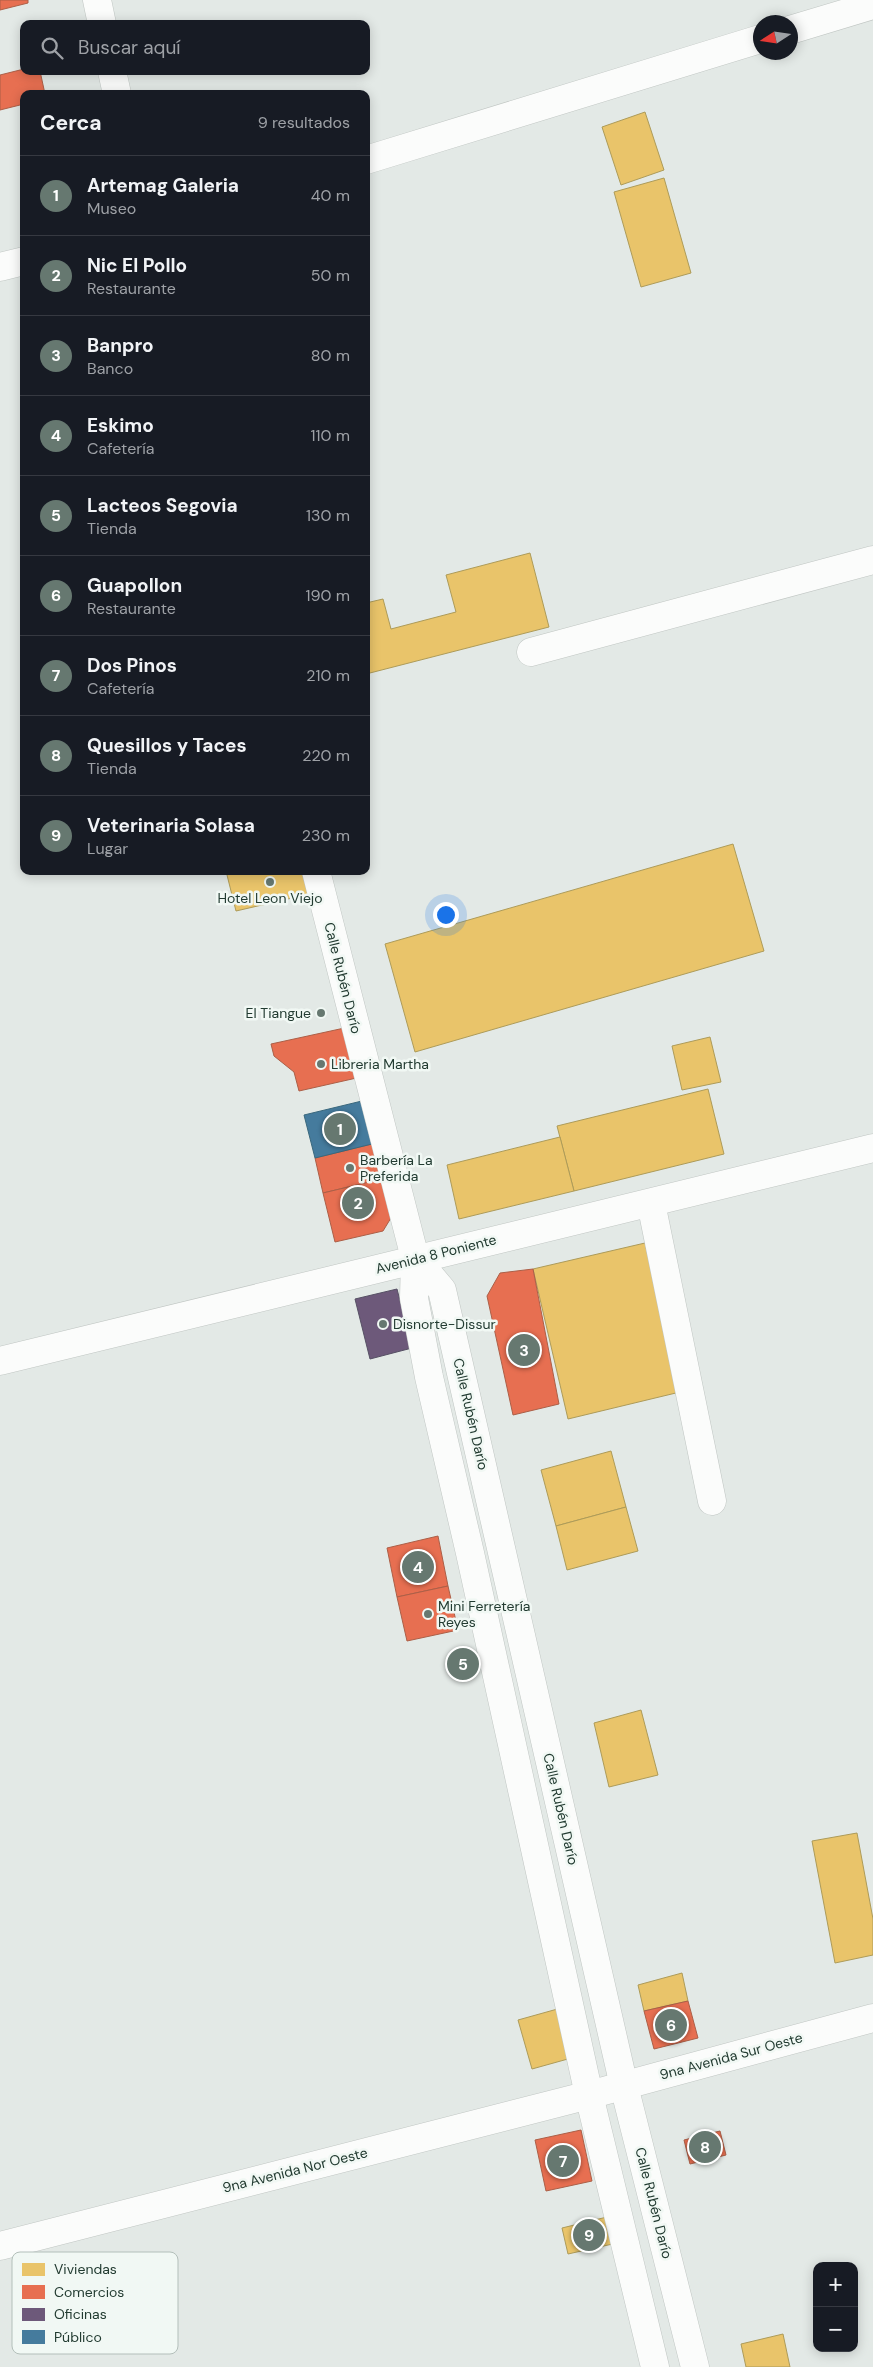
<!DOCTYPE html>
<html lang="es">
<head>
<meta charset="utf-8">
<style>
  :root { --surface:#171b24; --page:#242831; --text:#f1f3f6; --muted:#9ea1a6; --line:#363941; --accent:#667870 }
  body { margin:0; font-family:"DM Sans",sans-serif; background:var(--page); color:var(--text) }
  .controls { position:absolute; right:15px; bottom:15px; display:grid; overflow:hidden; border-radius:10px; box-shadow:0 2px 12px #0003 }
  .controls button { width:45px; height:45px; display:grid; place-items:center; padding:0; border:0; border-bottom:1px solid var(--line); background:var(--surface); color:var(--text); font:25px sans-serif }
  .compass { position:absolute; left:753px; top:15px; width:45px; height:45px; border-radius:50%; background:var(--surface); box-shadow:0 2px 12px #0003; rotate:258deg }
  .you { position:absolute; left:445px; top:914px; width:18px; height:18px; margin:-12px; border:4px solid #fff; border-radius:50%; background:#1a73e8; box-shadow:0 0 0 8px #1a73e833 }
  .badge { display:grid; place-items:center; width:32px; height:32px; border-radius:50%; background:var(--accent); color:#fff; font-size:16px; font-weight:700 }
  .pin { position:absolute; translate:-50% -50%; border:2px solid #fff; box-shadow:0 1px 5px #0006 }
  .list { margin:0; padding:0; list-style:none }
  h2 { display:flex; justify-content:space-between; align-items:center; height:65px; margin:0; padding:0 20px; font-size:21px }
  h2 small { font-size:16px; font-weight:400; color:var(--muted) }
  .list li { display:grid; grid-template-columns:32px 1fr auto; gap:15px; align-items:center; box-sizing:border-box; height:80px; padding:0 20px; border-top:1px solid var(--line) }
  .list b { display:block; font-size:19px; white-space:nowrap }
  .list p { margin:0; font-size:16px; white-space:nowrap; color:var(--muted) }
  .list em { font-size:16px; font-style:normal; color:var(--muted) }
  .icon { flex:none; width:28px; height:28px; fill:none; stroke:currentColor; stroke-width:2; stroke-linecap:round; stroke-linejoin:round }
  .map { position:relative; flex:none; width:873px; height:2367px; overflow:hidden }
  .search { position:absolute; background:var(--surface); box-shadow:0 2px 12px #0003; left:20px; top:20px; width:350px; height:55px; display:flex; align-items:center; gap:12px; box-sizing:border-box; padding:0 18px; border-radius:10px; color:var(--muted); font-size:19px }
  .panel { position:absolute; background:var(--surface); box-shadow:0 2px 12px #0003; left:20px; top:90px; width:350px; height:785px; border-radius:10px }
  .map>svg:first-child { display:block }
</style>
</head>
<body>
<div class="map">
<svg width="873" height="2367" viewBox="0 0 873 2367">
  <rect width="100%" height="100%" fill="#e3e9e6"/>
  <g fill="#e9c46a" stroke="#ad9b59">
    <polygon points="645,112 664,170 621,185 602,127"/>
    <polygon points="664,178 691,273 641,287 614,192"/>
    <polygon points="530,553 549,627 366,674 366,603 383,599 391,629 456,612 446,575"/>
    <polygon points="733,844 764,951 415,1052 385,944"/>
    <polygon points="226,871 309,871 314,893 236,911"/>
    <polygon points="710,1037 721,1082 682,1090 672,1046"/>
    <polygon points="708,1089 724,1154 574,1191 557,1126"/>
    <polygon points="560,1137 574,1191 459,1219 447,1165"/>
    <polygon points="645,1243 680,1392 568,1419 533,1269"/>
    <polygon points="611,1451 626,1507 556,1526 541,1470"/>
    <polygon points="626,1507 638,1551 567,1570 556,1526"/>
    <polygon points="641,1710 658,1775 609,1787 594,1723"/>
    <polygon points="857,1833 873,1919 873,1955 835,1963 812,1841"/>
    <polygon points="682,1973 688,2001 644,2011 638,1985"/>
    <polygon points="561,2008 575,2057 532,2069 518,2020"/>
    <polygon points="611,2216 617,2243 568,2254 562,2228"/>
    <polygon points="783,2334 790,2367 746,2367 741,2344"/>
  </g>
  <g fill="#e76f51" stroke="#ac5f47">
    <polygon points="0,0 28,0 28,3 0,10"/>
    <polygon points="24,69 24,71 40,71 45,94 24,94 24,104 0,110 0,75"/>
    <polygon points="349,1027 361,1077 299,1091 294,1072 274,1056 271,1044"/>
    <polygon points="376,1143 386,1178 323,1193 315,1158"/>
    <polygon points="386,1178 394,1213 383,1231 335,1242 323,1193"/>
    <polygon points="533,1269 559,1404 513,1415 487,1296 500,1273"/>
    <polygon points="438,1536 448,1586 397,1597 387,1548"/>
    <polygon points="448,1586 458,1630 407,1641 397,1597"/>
    <polygon points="688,2001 698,2038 654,2049 644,2011"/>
    <polygon points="581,2130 592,2181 546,2191 535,2140"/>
    <polygon points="720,2131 726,2155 690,2164 684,2140"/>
  </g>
  <polygon fill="#6d597a" stroke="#565064" points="397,1289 412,1348 370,1359 355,1299"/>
  <polygon fill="#457b9d" stroke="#3a687d" points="366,1100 376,1143 315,1158 304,1115"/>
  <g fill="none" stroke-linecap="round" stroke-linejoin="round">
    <defs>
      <g id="minor">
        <polyline points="97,0 102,24"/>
        <polyline points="790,30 873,5"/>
        <polyline points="112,71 117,94"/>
        <polyline points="366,160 760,39"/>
        <polyline points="0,267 24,261"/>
        <polyline points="531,652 873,560"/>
        <polyline points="316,871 415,1258 414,1298 429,1377 470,1553 589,2095 655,2367"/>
        <polyline points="651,1203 712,1501"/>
        <polyline points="415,1258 442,1290 624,2086 695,2367"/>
        <polyline points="0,1361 873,1148"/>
        <polyline points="0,2246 589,2095 873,2018"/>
      </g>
    </defs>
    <use href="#minor" stroke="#c0c6c3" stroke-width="29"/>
    <use href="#minor" stroke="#fbfcfb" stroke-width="28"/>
  </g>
  <g fill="#667870" stroke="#f1f8f4" stroke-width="2">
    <circle cx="270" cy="882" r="5"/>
    <circle cx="321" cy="1013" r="5"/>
    <circle cx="321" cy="1064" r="5"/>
    <circle cx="350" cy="1168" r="5"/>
    <circle cx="383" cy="1324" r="5"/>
    <circle cx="428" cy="1614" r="5"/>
  </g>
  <g text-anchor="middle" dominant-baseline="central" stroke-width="5" stroke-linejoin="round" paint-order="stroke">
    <g font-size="14" fill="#223b31" stroke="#f1f8f4" text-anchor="start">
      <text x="270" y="898" text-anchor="middle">Hotel Leon Viejo</text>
      <text x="311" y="1013" text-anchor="end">El Tiangue</text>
      <text x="331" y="1064">Libreria Martha</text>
      <text x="360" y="1160">Barbería La<tspan x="360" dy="16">Preferida</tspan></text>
      <text x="393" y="1324">Disnorte-Dissur</text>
      <text x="438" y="1606">Mini Ferretería<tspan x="438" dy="16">Reyes</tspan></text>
    </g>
    <g font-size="14" fill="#223b31" stroke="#f1f8f4">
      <text transform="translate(343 978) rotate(76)">Calle Rubén Darío</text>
      <text transform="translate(436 1254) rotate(-14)">Avenida 8 Poniente</text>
      <text transform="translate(471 1414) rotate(77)">Calle Rubén Darío</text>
      <text transform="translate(561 1809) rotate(77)">Calle Rubén Darío</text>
      <text transform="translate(731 2056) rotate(-15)">9na Avenida Sur Oeste</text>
      <text transform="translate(295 2170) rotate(-14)">9na Avenida Nor Oeste</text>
      <text transform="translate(654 2203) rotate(76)">Calle Rubén Darío</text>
    </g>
  </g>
  <rect x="12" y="2252" width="166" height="102" rx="8" fill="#f1f8f4" stroke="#b3bfba" stroke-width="1"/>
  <rect x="22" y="2263" width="23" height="13" fill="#e9c46a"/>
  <rect x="22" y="2285" width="23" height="14" fill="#e76f51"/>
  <rect x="22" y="2308" width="23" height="13" fill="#6d597a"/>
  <rect x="22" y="2330" width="23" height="14" fill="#457b9d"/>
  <g font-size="14" fill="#223b31">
    <text x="54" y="2274">Viviendas</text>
    <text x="54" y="2297">Comercios</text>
    <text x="54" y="2319">Oficinas</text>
    <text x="54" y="2342">Público</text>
  </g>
</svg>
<div class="controls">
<button>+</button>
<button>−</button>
</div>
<svg class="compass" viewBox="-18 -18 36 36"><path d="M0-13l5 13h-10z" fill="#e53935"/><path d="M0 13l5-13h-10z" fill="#9ea1a6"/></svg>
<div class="you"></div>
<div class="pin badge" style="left:340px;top:1129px">1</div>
<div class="pin badge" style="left:358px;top:1203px">2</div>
<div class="pin badge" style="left:524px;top:1350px">3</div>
<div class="pin badge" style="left:418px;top:1567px">4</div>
<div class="pin badge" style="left:463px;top:1664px">5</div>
<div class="pin badge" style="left:671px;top:2025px">6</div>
<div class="pin badge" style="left:563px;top:2161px">7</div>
<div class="pin badge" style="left:705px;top:2147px">8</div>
<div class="pin badge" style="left:589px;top:2235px">9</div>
<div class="search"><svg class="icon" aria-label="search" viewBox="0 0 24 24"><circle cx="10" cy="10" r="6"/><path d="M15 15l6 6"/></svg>Buscar aquí</div>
<section class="panel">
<h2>Cerca<small>9 resultados</small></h2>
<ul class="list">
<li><span class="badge">1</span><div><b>Artemag Galeria</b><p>Museo</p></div><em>40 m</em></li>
<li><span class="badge">2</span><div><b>Nic El Pollo</b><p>Restaurante</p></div><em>50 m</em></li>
<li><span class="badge">3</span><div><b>Banpro</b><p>Banco</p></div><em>80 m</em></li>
<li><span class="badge">4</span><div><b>Eskimo</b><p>Cafetería</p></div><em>110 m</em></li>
<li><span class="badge">5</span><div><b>Lacteos Segovia</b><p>Tienda</p></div><em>130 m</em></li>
<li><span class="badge">6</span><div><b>Guapollon</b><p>Restaurante</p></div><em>190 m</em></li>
<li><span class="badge">7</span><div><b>Dos Pinos</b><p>Cafetería</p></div><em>210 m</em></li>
<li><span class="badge">8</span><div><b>Quesillos y Taces</b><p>Tienda</p></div><em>220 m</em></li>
<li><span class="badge">9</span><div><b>Veterinaria Solasa</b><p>Lugar</p></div><em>230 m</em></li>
</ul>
</section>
</div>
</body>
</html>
